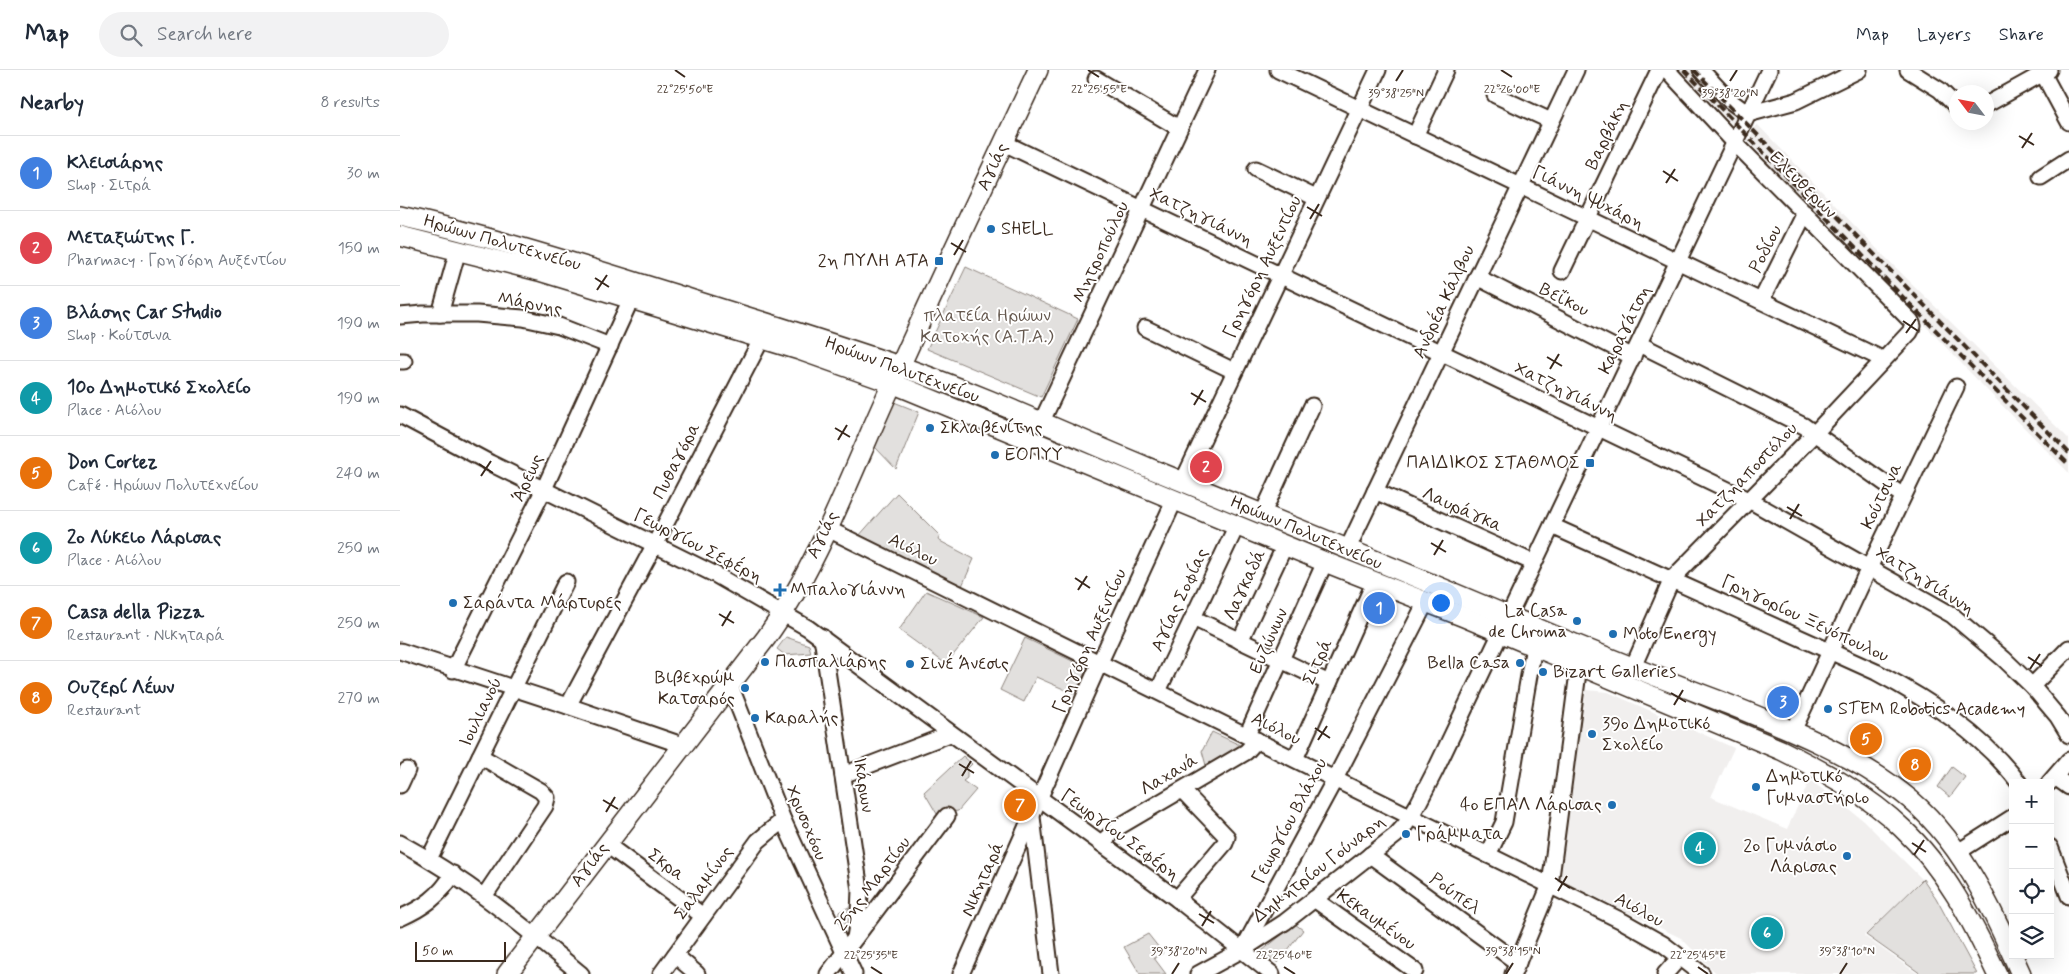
<!DOCTYPE html>
<html lang="en">
<head>
<meta charset="utf-8">
<style>
  :root { --surface:#fff; --page:#f2f2f3; --text:#1f2937; --muted:#747a83; --line:#e0e1e3; --accent:#111827 }
  body { margin:0; font-family:Mynerve,sans-serif; background:var(--page); color:var(--text) }
  .controls { position:absolute; right:15px; bottom:15px; display:grid; overflow:hidden; border-radius:0px; box-shadow:0 5px 20px #0002 }
  .controls button { width:45px; height:45px; display:grid; place-items:center; padding:0; border:0; border-bottom:1px solid var(--line); background:var(--surface); color:var(--text); font:25px sans-serif }
  .compass { position:absolute; left:1549px; top:15px; width:45px; height:45px; border-radius:50%; background:var(--surface); box-shadow:0 5px 20px #0002; rotate:302deg }
  .scale { position:absolute; left:15px; bottom:12px; width:91px; box-sizing:border-box; padding-left:5px; border:2px solid #3b2a1e; border-top:0; font-size:14px; line-height:18px; white-space:nowrap; color:#3b2a1e; -webkit-text-stroke:4px #fff; paint-order:stroke }
  .you { position:absolute; left:1040px; top:532px; width:18px; height:18px; margin:-12px; border:4px solid #fff; border-radius:50%; background:#1a73e8; box-shadow:0 0 0 8px #1a73e833 }
  .badge { display:grid; place-items:center; width:32px; height:32px; border-radius:50%; background:var(--accent); color:#fff; font-size:16px; font-weight:700 }
  .pin { position:absolute; translate:-50% -50%; border:2px solid #fff; box-shadow:0 1px 5px #0006 }
  .list { margin:0; padding:0; list-style:none }
  h2 { display:flex; justify-content:space-between; align-items:center; height:65px; margin:0; padding:0 20px; font-size:21px }
  h2 small { font-size:16px; font-weight:400; color:var(--muted) }
  .list li { display:grid; grid-template-columns:32px 1fr auto; gap:15px; align-items:center; box-sizing:border-box; height:75px; padding:0 20px; border-top:1px solid var(--line) }
  .list b { display:block; font-size:19px; white-space:nowrap }
  .list p { margin:0; font-size:16px; white-space:nowrap; color:var(--muted) }
  .list em { font-size:16px; font-style:normal; color:var(--muted) }
  .icon { flex:none; width:28px; height:28px; fill:none; stroke:currentColor; stroke-width:2; stroke-linecap:round; stroke-linejoin:round }
  .map { position:relative; flex:none; width:1669px; height:904px; overflow:hidden }
  header { display:flex; align-items:center; gap:30px; box-sizing:border-box; height:70px; padding:0 25px; background:var(--surface); border-bottom:1px solid var(--line) }
  header strong { font-size:24px }
  nav { display:flex; gap:28px; margin-inline-start:auto; font-size:18px }
  .search { width:350px; height:45px; background:var(--page); display:flex; align-items:center; gap:12px; box-sizing:border-box; padding:0 18px; border-radius:28px; color:var(--muted); font-size:19px }
  main { display:flex }
  aside { flex:1; background:var(--surface) }
  .map>svg:first-child { display:block }
</style>
</head>
<body>
<header>
<strong>Map</strong>
<div class="search"><svg class="icon" aria-label="search" viewBox="0 0 24 24"><circle cx="10" cy="10" r="6"/><path d="M15 15l6 6"/></svg>Search here</div>
<nav><a>Map</a><a>Layers</a><a>Share</a></nav>
</header>
<main>
<aside>
<h2>Nearby<small>8 results</small></h2>
<ul class="list">
<li><span class="badge" style="background:#3f7fe0">1</span><div><b>Κλεισιάρης</b><p>Shop · Σιτρά</p></div><em>30 m</em></li>
<li><span class="badge" style="background:#e0444e">2</span><div><b>Μεταξιώτης Γ.</b><p>Pharmacy · Γρηγόρη Αυξεντίου</p></div><em>150 m</em></li>
<li><span class="badge" style="background:#3f7fe0">3</span><div><b>Βλάσης Car Studio</b><p>Shop · Κούτσινα</p></div><em>190 m</em></li>
<li><span class="badge" style="background:#0f9aa8">4</span><div><b>10ο Δημοτικό Σχολείο</b><p>Place · Αιόλου</p></div><em>190 m</em></li>
<li><span class="badge" style="background:#e8710a">5</span><div><b>Don Cortez</b><p>Café · Ηρώων Πολυτεχνείου</p></div><em>240 m</em></li>
<li><span class="badge" style="background:#0f9aa8">6</span><div><b>2ο Λύκειο Λάρισας</b><p>Place · Αιόλου</p></div><em>250 m</em></li>
<li><span class="badge" style="background:#e8710a">7</span><div><b>Casa della Pizza</b><p>Restaurant · Νικηταρά</p></div><em>250 m</em></li>
<li><span class="badge" style="background:#e8710a">8</span><div><b>Ουζερί Λέων</b><p>Restaurant</p></div><em>270 m</em></li>
</ul>
</aside>
<div class="map">
<svg width="1669" height="904" viewBox="0 0 1669 904">
  <rect width="100%" height="100%" fill="#fff"/>
  <filter id="ink" filterUnits="userSpaceOnUse"><feTurbulence type="fractalNoise" baseFrequency=".02" numOctaves="2"/><feDisplacementMap in="SourceGraphic" scale="10" xChannelSelector="R" yChannelSelector="G"/><feConvolveMatrix kernelMatrix="1 2 1 2 8 2 1 2 1" color-interpolation-filters="sRGB"/></filter>
  <g filter="url(#ink)">
    <g fill="#f1efee">
      <polygon points="1280,0 1305,0 1345,42 1336,58"/>
      <polygon points="1357,54 1480,182 1669,369 1669,403 1585,318 1348,71"/>
      <polygon points="1186,620 1208,622 1334,678 1311,727 1387,759 1410,710 1463,750 1522,809 1464,866 1518,904 1317,904 1281,868 1159,809"/>
    </g>
    <g fill="#e2e0de" stroke="#8e857e">
      <polygon points="566,197 678,249 641,327 527,279"/>
      <polygon points="494,332 519,342 496,399 475,377"/>
      <polygon points="497,423 540,466 538,470 574,489 562,516 458,467"/>
      <polygon points="526,521 584,547 546,594 499,560"/>
      <polygon points="386,567 409,575 411,583 385,585 377,579"/>
      <polygon points="625,568 687,598 675,624 636,607 624,632 600,620"/>
      <polygon points="812,662 842,676 807,699 802,681"/>
      <polygon points="563,686 572,694 567,699 567,708 563,711 576,720 558,741 537,744 524,722"/>
      <polygon points="1552,697 1565,707 1550,727 1538,717"/>
      <polygon points="1523,809 1536,828 1577,904 1521,904 1466,865"/>
      <polygon points="449,837 445,856 441,859 437,852 439,848 439,842"/>
      <polygon points="895,854 903,860 878,893 862,881"/>
      <polygon points="748,864 763,883 754,888 766,904 740,904 724,877"/>
    </g>
    <g fill="none" stroke-linecap="round" stroke-linejoin="round">
      <defs>
        <g id="minor">
          <polyline points="878,0 1482,289"/>
          <polyline points="1301,0 1329,30 1348,44"/>
          <polyline points="1508,0 1540,20 1556,36"/>
          <polyline points="1641,0 1669,52"/>
          <polyline points="696,9 779,58"/>
          <polyline points="1095,25 1151,51"/>
          <polyline points="1586,35 1649,0"/>
          <polyline points="1348,44 1396,31 1459,0"/>
          <polyline points="1015,66 1046,0"/>
          <polyline points="604,73 1349,430 1552,545 1604,589 1632,616 1658,647 1669,665"/>
          <polyline points="856,99 916,128"/>
          <polyline points="1641,107 1669,89"/>
          <polyline points="1162,201 1259,0"/>
          <polyline points="1077,207 1233,287"/>
          <polyline points="1361,231 1405,143"/>
          <polyline points="40,244 58,180"/>
          <polyline points="0,246 23,244 77,244 123,248 159,256 210,276"/>
          <polyline points="745,258 834,301"/>
          <polyline points="1239,274 1404,356 1503,426"/>
          <polyline points="0,291 4,291"/>
          <polyline points="0,345 90,393 316,505 408,558 777,829 872,904"/>
          <polyline points="641,353 807,0"/>
          <polyline points="783,411 978,0"/>
          <polyline points="975,421 1134,493"/>
          <polyline points="862,445 912,336"/>
          <path d="M1152,456L1476,602C1529,630 1582,664 1619,713"/>
          <polyline points="428,459 1224,852 1263,874 1302,904"/>
          <polyline points="947,480 1176,0"/>
          <polyline points="793,548 929,613"/>
          <polyline points="422,567 460,820 459,843 455,868"/>
          <polyline points="840,571 885,475"/>
          <polyline points="0,581 168,636 282,675"/>
          <polyline points="1233,597 1272,509 1415,363 1510,262 1513,256 1511,251 1335,73 1267,0"/>
          <polyline points="53,600 144,419 231,229"/>
          <polyline points="330,615 383,750 454,904"/>
          <polyline points="1632,616 1669,578"/>
          <polyline points="758,621 837,455"/>
          <polyline points="168,636 255,474 362,268"/>
          <polyline points="1393,661 1469,498 1556,317"/>
          <polyline points="847,665 925,492"/>
          <polyline points="80,686 141,721 147,728 145,736 85,825"/>
          <polyline points="895,689 975,511"/>
          <polyline points="443,705 550,664"/>
          <polyline points="1655,707 1669,717"/>
          <polyline points="1649,713 1669,690"/>
          <polyline points="0,715 7,700"/>
          <polyline points="632,747 651,904"/>
          <path d="M0,773C67,809 123,856 181,904"/>
          <polyline points="701,773 720,756 846,682 857,670"/>
          <polyline points="206,774 303,846"/>
          <polyline points="1650,777 1669,826"/>
          <polyline points="1558,782 1613,747"/>
          <polyline points="970,785 1118,893"/>
          <polyline points="1088,785 1104,752 1134,576"/>
          <polyline points="29,789 166,512"/>
          <polyline points="777,829 825,773 827,767 782,720"/>
          <polyline points="914,829 1015,901"/>
          <path d="M0,848C23,838 40,826 53,804"/>
          <polyline points="843,879 935,709 1026,532"/>
          <polyline points="275,885 297,904"/>
          <polyline points="261,904 358,771 383,750"/>
          <polyline points="428,904 547,746"/>
          <polyline points="561,904 700,592 775,429"/>
          <polyline points="798,904 842,880 885,852 996,765 1006,754 1019,732 1035,701 1369,0"/>
          <polyline points="1113,904 1150,815 1179,595"/>
          <polyline points="1265,904 1280,887"/>
        </g>
        <g id="major">
          <path d="M0,146C93,167 183,196 274,224C350,248 427,271 502,297C586,326 667,364 749,398C877,450 1005,502 1132,556C1194,583 1257,607 1320,631C1382,656 1447,681 1501,722C1560,767 1591,837 1621,904"/>
          <path d="M0,166L139,201L399,280L492,313L925,492L1064,547L1381,680C1423,701 1468,725 1502,758C1545,798 1572,851 1597,904"/>
          <path d="M107,904L366,568C418,496 450,406 487,325C536,216 587,108 638,0"/>
        </g>
      </defs>
      <use href="#minor" stroke="#3b2a1e" stroke-width="19"/>
      <use href="#major" stroke="#3b2a1e" stroke-width="22"/>
      <use href="#minor" stroke="#fff" stroke-width="15"/>
      <use href="#major" stroke="#fff" stroke-width="19"/>
      <g stroke="#3b2a1e" stroke-width="4" stroke-dasharray="8 4" stroke-linecap="butt">
        <polyline points="1284,0 1493,217 1669,395"/>
        <polyline points="1294,0 1669,383"/>
      </g>
    </g>
  </g>
  <path fill="none" stroke="#3b2a1e" stroke-width="2" d="M275,0L285,7M688,0L699,7M1101,0L1112,7M996,11L1003,0M1330,11L1337,0M1619,66L1634,75M1622,78L1632,63M1263,101L1278,111M1266,113L1275,99M907,137L922,146M910,149L919,134M551,173L566,182M554,185L563,170M195,208L209,217M197,220L207,205M1503,251L1518,261M1506,263L1516,249M1147,287L1162,296M1150,299L1159,284M791,323L806,332M794,335L803,320M435,358L450,367M438,370L447,355M79,394L93,403M81,406L91,391M1387,437L1402,446M1390,449L1399,434M1031,473L1046,482M1034,485L1043,470M675,508L690,518M678,520L687,506M319,544L334,553M322,556L331,541M1628,587L1642,596M1630,599L1640,584M1271,623L1286,632M1274,635L1283,620M915,658L930,668M918,670L927,656M559,694L574,703M562,706L571,691M203,730L218,739M206,742L215,727M1512,773L1526,782M1514,785L1524,770M1155,808L1170,818M1158,821L1167,806M799,844L814,853M802,856L811,841M471,897L482,904M884,897L895,904M1298,897L1308,904M772,904L779,893M1106,904L1113,893M1440,904L1447,893"/>
  <g fill="#1f6fb2" stroke="#fff" stroke-width="2">
    <circle cx="591" cy="159" r="5"/>
    <rect x="534" y="186" width="10" height="10" rx="2.5"/>
    <circle cx="530" cy="358" r="5"/>
    <circle cx="595" cy="385" r="5"/>
    <rect x="1185" y="388" width="10" height="10" rx="2.5"/>
    <path d="M377.5 512.5h5v5h5v5h-5v5h-5v-5h-5v-5h5z"/>
    <circle cx="53" cy="533" r="5"/>
    <circle cx="1177" cy="551" r="5"/>
    <circle cx="1213" cy="564" r="5"/>
    <circle cx="365" cy="592" r="5"/>
    <circle cx="1120" cy="593" r="5"/>
    <circle cx="510" cy="594" r="5"/>
    <circle cx="1143" cy="602" r="5"/>
    <circle cx="345" cy="618" r="5"/>
    <circle cx="1428" cy="639" r="5"/>
    <circle cx="355" cy="648" r="5"/>
    <circle cx="1192" cy="664" r="5"/>
    <circle cx="1356" cy="717" r="5"/>
    <circle cx="1212" cy="735" r="5"/>
    <circle cx="1006" cy="764" r="5"/>
    <circle cx="1447" cy="786" r="5"/>
  </g>
  <g text-anchor="middle" dominant-baseline="central" stroke-width="4" stroke-linejoin="round" paint-order="stroke">
    <g font-size="18" fill="#3b2a1e" stroke="#fff">
      <text transform="translate(1207 65) rotate(-64)">Βαρβάκη</text>
      <text transform="translate(593 97) rotate(-65)">Αγιάς</text>
      <text transform="translate(1403 115) rotate(45)">Ελευθερών</text>
      <text transform="translate(1188 128) rotate(26)">Γιάννη Ψυχάρη</text>
      <text transform="translate(801 147) rotate(26)">Χατζηγιάννη</text>
      <text transform="translate(102 173) rotate(16)">Ηρώων Πολυτεχνείου</text>
      <text transform="translate(1366 179) rotate(-63)">Ροδίου</text>
      <text transform="translate(701 182) rotate(-65)">Μητροπούλου</text>
      <text transform="translate(863 197) rotate(-64)">Γρηγόρη Αυξεντίου</text>
      <text transform="translate(1164 230) rotate(27)">Βεΐκου</text>
      <text transform="translate(1044 232) rotate(-65)">Ανδρέα Κάλβου</text>
      <text transform="translate(130 234) rotate(10)">Μάρνης</text>
      <text transform="translate(1225 260) rotate(-64)">Καραγάτση</text>
      <text transform="translate(502 300) rotate(20)">Ηρώων Πολυτεχνείου</text>
      <text transform="translate(1166 322) rotate(26)">Χατζηγιάννη</text>
      <text transform="translate(277 391) rotate(-63)">Πυθαγόρα</text>
      <text transform="translate(1347 405) rotate(-46)">Χατζηαποστόλου</text>
      <text transform="translate(128 408) rotate(-65)">Άρεως</text>
      <text transform="translate(1482 426) rotate(-64)">Κούτσινα</text>
      <text transform="translate(1062 440) rotate(24)">Λαυράγκα</text>
      <text transform="translate(906 463) rotate(23)">Ηρώων Πολυτεχνείου</text>
      <text transform="translate(423 465) rotate(-64)">Αγιάς</text>
      <text transform="translate(298 476) rotate(27)">Γεωργίου Σεφέρη</text>
      <text transform="translate(513 480) rotate(26)">Αιόλου</text>
      <text transform="translate(1525 511) rotate(32)">Χατζηγιάννη</text>
      <text transform="translate(845 515) rotate(-65)">Λαγκαδά</text>
      <text transform="translate(780 530) rotate(-65)">Αγίας Σοφίας</text>
      <text transform="translate(1405 549) rotate(25)">Γρηγορίου Ξενόπουλου</text>
      <text transform="translate(690 571) rotate(-66)">Γρηγόρη Αυξεντίου</text>
      <text transform="translate(869 571) rotate(-66)">Ευζώνων</text>
      <text transform="translate(918 592) rotate(-66)">Σιτρά</text>
      <text transform="translate(81 642) rotate(-64)">Ιουλιανού</text>
      <text transform="translate(876 659) rotate(26)">Αιόλου</text>
      <text transform="translate(769 705) rotate(-31)">Λαχανά</text>
      <text transform="translate(463 715) rotate(81)">Ικάρων</text>
      <text transform="translate(890 751) rotate(-62)">Γεωργίου Βλάχου</text>
      <text transform="translate(406 753) rotate(67)">Χρυσοχόου</text>
      <text transform="translate(720 765) rotate(36)">Γεωργίου Σεφέρη</text>
      <text transform="translate(190 795) rotate(-53)">Αγιάς</text>
      <text transform="translate(266 795) rotate(37)">Σκρα</text>
      <text transform="translate(919 799) rotate(-38)">Δημητρίου Γούναρη</text>
      <text transform="translate(583 809) rotate(-66)">Νικηταρά</text>
      <text transform="translate(304 813) rotate(-54)">Σαλαμίνος</text>
      <text transform="translate(473 814) rotate(-53)">25ης Μαρτίου</text>
      <text transform="translate(1055 824) rotate(36)">Ρούπελ</text>
      <text transform="translate(1239 840) rotate(29)">Αιόλου</text>
      <text transform="translate(976 850) rotate(35)">Κεκαυμένου</text>
    </g>
    <g font-size="18" fill="#3b2a1e" stroke="#fff" text-anchor="start">
      <text x="601" y="159">SHELL</text>
      <text x="529" y="191" text-anchor="end">2η ΠΥΛΗ ΑΤΑ</text>
      <text x="540" y="358">Σκλαβενίτης</text>
      <text x="605" y="385">ΕΟΠΥΥ</text>
      <text x="1180" y="393" text-anchor="end">ΠΑΙΔΙΚΟΣ ΣΤΑΘΜΟΣ</text>
      <text x="390" y="520">Μπαλογιάννη</text>
      <text x="63" y="533">Σαράντα Μάρτυρες</text>
      <text x="1167" y="541" text-anchor="end">La Casa<tspan x="1167" dy="21">de Chroma</tspan></text>
      <text x="1223" y="564">Moto Energy</text>
      <text x="375" y="592">Πασπαλιάρης</text>
      <text x="1110" y="593" text-anchor="end">Bella Casa</text>
      <text x="520" y="594">Σινέ Άνεσις</text>
      <text x="1153" y="602">Bizart Galleries</text>
      <text x="335" y="608" text-anchor="end">Βιβεχρώμ<tspan x="335" dy="21">Κατσαρός</tspan></text>
      <text x="1438" y="639">STEM Robotics Academy</text>
      <text x="365" y="648">Καραλής</text>
      <text x="1202" y="654">39ο Δημοτικό<tspan x="1202" dy="21">Σχολείο</tspan></text>
      <text x="1366" y="707">Δημοτικό<tspan x="1366" dy="21">Γυμναστήριο</tspan></text>
      <text x="1202" y="735" text-anchor="end">4ο ΕΠΑΛ Λάρισας</text>
      <text x="1016" y="764">Γράμματα</text>
      <text x="1437" y="776" text-anchor="end">2ο Γυμνάσιο<tspan x="1437" dy="21">Λάρισας</tspan></text>
    </g>
    <g font-size="18" fill="#65584e" stroke="#fff">
      <text x="587" y="246">πλατεία Ηρώων<tspan x="587" dy="21">Κατοχής (Α.Τ.Α.)</tspan></text>
    </g>
  </g>
  <g font-size="12" text-anchor="middle" fill="#3b2a1e" stroke="#fff" stroke-width="4" stroke-linejoin="round" paint-order="stroke">
    <text x="285" y="23">22°25'50"E</text>
    <text x="699" y="23">22°25'55"E</text>
    <text x="1112" y="23">22°26'00"E</text>
    <text x="996" y="27">39°38'25"N</text>
    <text x="1330" y="27">39°38'20"N</text>
    <text x="779" y="885">39°38'20"N</text>
    <text x="1113" y="885">39°38'15"N</text>
    <text x="1447" y="885">39°38'10"N</text>
    <text x="471" y="889">22°25'35"E</text>
    <text x="884" y="889">22°25'40"E</text>
    <text x="1298" y="889">22°25'45"E</text>
  </g>
</svg>
<div class="controls">
<button>+</button>
<button>−</button>
<button><svg class="icon" aria-label="locate" viewBox="0 0 24 24"><circle cx="12" cy="12" r="6"/><path d="M12 2v4M12 18v4M2 12h4M18 12h4"/></svg></button>
<button><svg class="icon" aria-label="layers" viewBox="0 0 24 24"><path d="M12 4l9 5-9 5-9-5zM3 14l9 5 9-5"/></svg></button>
</div>
<svg class="compass" viewBox="-18 -18 36 36"><path d="M0-13l5 13h-10z" fill="#e53935"/><path d="M0 13l5-13h-10z" fill="#747a83"/></svg>
<div class="scale">50 m</div>
<div class="you"></div>
<div class="pin badge" style="left:979px;top:538px;background:#3f7fe0">1</div>
<div class="pin badge" style="left:806px;top:397px;background:#e0444e">2</div>
<div class="pin badge" style="left:1383px;top:632px;background:#3f7fe0">3</div>
<div class="pin badge" style="left:1300px;top:778px;background:#0f9aa8">4</div>
<div class="pin badge" style="left:1466px;top:669px;background:#e8710a">5</div>
<div class="pin badge" style="left:1367px;top:863px;background:#0f9aa8">6</div>
<div class="pin badge" style="left:620px;top:735px;background:#e8710a">7</div>
<div class="pin badge" style="left:1515px;top:695px;background:#e8710a">8</div>
</div>
</main>
</body>
</html>
